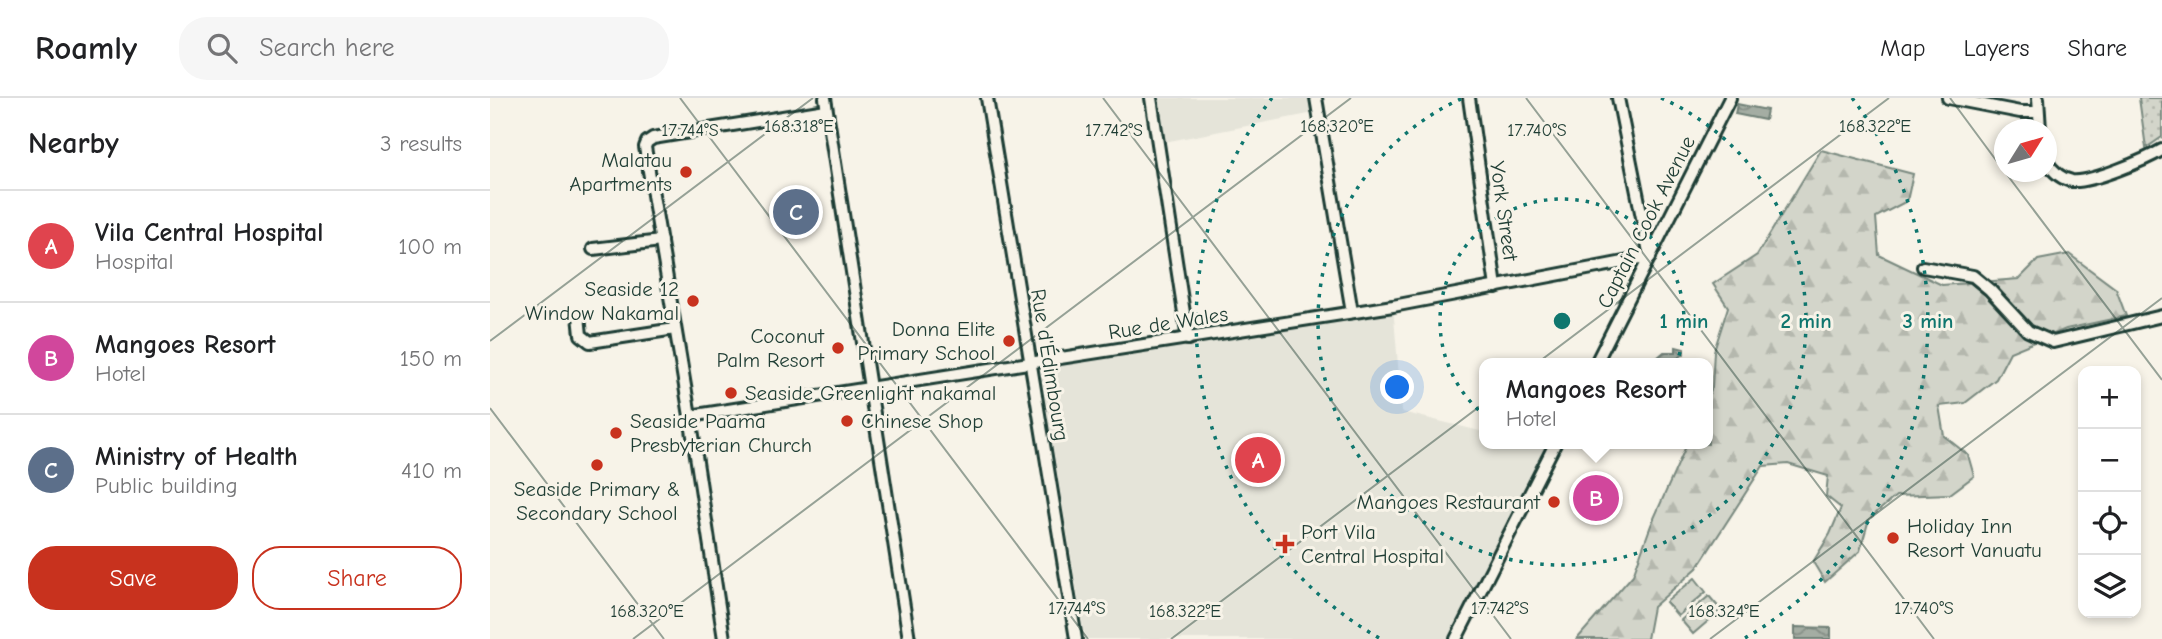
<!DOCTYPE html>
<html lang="en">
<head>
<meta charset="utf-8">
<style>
  :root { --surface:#fff; --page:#f6f6f6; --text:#202124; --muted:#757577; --line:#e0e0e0; --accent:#c8321e }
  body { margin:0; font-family:"Comic Neue",sans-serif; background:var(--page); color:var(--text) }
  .controls { position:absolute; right:21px; bottom:21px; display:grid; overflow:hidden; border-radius:14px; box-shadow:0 4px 10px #0003 }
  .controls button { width:63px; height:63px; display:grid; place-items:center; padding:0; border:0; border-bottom:2px solid var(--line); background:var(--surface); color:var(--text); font:35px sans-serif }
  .compass { position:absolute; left:1504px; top:21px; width:63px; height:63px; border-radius:50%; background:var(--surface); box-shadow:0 4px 10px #0003; rotate:53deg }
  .you { position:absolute; left:908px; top:290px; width:24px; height:24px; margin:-18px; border:5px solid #fff; border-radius:50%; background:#1a73e8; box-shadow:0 0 0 10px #1a73e833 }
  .badge { display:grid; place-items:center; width:46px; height:46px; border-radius:50%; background:var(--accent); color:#fff; font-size:23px; font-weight:700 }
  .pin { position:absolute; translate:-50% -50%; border:4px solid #fff; box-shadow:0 2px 7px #0006 }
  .popup { position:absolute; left:989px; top:260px; width:234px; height:91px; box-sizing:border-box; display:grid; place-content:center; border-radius:14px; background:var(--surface); filter:drop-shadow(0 2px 5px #0005); font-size:23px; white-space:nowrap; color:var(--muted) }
  .popup b { font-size:26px; color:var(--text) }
  .popup::after { content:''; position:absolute; left:50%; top:100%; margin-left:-14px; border:14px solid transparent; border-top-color:var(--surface) }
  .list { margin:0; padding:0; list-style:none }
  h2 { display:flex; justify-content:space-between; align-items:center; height:91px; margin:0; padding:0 28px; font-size:30px }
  h2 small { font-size:23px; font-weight:400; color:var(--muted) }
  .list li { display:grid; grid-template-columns:46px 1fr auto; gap:21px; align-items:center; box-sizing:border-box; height:112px; padding:0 28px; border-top:2px solid var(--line) }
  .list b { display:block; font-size:26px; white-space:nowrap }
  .list p { margin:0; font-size:23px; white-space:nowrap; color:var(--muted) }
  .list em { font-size:23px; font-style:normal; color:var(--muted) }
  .actions { display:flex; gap:14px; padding:21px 28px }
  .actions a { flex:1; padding:16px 0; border:2px solid var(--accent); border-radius:28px; text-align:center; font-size:24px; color:var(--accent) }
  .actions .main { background:var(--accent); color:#fff }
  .icon { flex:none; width:38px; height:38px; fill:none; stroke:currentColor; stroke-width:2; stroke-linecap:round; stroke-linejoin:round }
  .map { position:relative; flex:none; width:1672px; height:541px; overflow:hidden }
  header { display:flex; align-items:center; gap:42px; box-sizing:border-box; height:98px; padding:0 35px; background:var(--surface); border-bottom:2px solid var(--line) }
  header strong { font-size:33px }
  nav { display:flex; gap:38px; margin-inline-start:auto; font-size:24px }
  .search { width:490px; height:63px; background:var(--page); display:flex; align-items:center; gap:18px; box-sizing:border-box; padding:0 24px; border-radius:28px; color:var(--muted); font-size:26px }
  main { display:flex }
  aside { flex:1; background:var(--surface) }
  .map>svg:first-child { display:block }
</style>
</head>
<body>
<header>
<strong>Roamly</strong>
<div class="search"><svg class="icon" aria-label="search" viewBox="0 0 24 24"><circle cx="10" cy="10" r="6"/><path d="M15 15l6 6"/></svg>Search here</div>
<nav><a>Map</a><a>Layers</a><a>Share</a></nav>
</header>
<main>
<aside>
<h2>Nearby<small>3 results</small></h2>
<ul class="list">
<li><span class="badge" style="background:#e0444e">A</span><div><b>Vila Central Hospital</b><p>Hospital</p></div><em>100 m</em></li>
<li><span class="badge" style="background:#d1479c">B</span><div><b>Mangoes Resort</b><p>Hotel</p></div><em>150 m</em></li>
<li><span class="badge" style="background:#5c6f8a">C</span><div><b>Ministry of Health</b><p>Public building</p></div><em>410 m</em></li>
</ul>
<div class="actions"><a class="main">Save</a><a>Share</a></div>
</aside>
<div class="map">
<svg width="1672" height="541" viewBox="0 0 1672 541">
  <defs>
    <pattern id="forest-firs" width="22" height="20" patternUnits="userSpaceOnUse" patternTransform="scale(1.75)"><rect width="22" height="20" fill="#d3d5ca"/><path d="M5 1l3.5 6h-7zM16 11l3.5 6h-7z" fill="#b5b8ae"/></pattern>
    <pattern id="park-dots" width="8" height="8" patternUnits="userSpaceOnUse" patternTransform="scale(1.75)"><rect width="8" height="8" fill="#d3d5ca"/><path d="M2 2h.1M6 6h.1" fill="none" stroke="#b5b8ae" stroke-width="1.8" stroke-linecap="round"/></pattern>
    <pattern id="water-waves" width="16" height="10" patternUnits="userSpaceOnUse" patternTransform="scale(1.75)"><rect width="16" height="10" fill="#a4ada3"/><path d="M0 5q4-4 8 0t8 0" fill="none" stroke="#858e86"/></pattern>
  </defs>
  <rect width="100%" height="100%" fill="#f7f3e8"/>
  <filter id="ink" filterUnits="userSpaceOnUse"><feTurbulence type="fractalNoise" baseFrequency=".0143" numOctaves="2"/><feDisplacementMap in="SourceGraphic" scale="14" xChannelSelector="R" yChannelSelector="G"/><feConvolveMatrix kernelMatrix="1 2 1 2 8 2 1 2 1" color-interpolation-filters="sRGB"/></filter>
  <g filter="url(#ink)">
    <g fill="#e5e4d9">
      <polygon points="661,0 826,0 829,14 669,45"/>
      <polygon points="903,208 912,314 994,334 994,346 1042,346 1061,350 959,541 595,541 550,271 730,236"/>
    </g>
    <g fill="#d3d5ca" stroke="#79897f" stroke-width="2">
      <polygon points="1205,480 1216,494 1188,518 1176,504"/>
      <polygon points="1219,498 1231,512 1203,536 1191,522"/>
    </g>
    <polygon fill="url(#forest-firs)" stroke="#79897f" stroke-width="2" points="1331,52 1423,76 1417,103 1386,119 1389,157 1452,187 1529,181 1548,162 1579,156 1626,191 1636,218 1576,231 1520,254 1506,281 1475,305 1449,308 1454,338 1478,357 1484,378 1460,396 1406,398 1379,421 1370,453 1335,484 1323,464 1340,436 1351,410 1336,398 1338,378 1298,366 1273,368 1207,470 1163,509 1157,541 1087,541 1143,477 1161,427 1197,346 1218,346 1218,299 1222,289 1224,253 1238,209 1223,186 1267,157"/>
    <polygon fill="url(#park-dots)" stroke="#79897f" stroke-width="2" points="1649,0 1672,0 1672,39 1656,50"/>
    <g fill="url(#water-waves)" stroke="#6f8077" stroke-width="2">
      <polygon points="1247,6 1277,12 1275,22 1245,16"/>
      <path d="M1186,249L1194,251V256C1186,262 1180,264 1171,262L1168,259L1174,254H1186Z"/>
      <polygon points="1305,529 1341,530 1341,541 1305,541"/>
    </g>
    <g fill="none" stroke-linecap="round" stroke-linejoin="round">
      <defs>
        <g id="minor">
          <polyline points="335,0 419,541"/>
          <polyline points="497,0 586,541"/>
          <polyline points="661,0 698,241"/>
          <polyline points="826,0 862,214"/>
          <polyline points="979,0 1006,189"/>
          <polyline points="1128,0 1160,159"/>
          <polyline points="1458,0 1530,14 1548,14"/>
          <polyline points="1548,0 1550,32"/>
          <path d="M1556,63C1562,72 1570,81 1582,83C1601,85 1655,62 1672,52"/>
          <polyline points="103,151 171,143"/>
          <polyline points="1433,169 1483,178 1500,192 1538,233 1563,244 1672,218"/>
          <polyline points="89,218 91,237 100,244 185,231"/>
          <polyline points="1106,265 1240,0"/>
          <polyline points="200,318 903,208 1160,159"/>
          <polyline points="234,541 200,318 155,49 157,44 163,40 336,12"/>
          <polyline points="966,541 1065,346"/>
        </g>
      </defs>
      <use href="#minor" stroke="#1f3d34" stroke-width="16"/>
      <use href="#minor" stroke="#f7f3e8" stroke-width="10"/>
    </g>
  </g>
  <path fill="none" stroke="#1f3d34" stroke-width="2" stroke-opacity="0.45" d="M190,0L598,541M613,0L1021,541M1036,0L1444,541M1460,0L1514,73M1515,74L1672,282M0,243L323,0M0,310L174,541M143,541L861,0M681,541L1399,0M1220,541L1672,200"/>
  <g fill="none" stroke="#0f766e" stroke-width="3.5" stroke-dasharray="3.5 7">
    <circle cx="1072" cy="223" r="122"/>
    <path d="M1171 0A244 244 0 1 1 973 0"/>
    <path d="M889 540A366 366 0 0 1 782 0M1362 0A366 366 0 0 1 1255 540"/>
  </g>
  <g fill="#c8321e" stroke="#f7f3e8" stroke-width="2.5">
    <circle cx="196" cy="74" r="7"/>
    <circle cx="203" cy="203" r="7"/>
    <circle cx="519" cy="243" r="7"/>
    <circle cx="348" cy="250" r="7"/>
    <circle cx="241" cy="295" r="7"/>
    <circle cx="357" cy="323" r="7"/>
    <circle cx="126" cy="335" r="7"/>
    <circle cx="107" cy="367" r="7"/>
    <circle cx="1064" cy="404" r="7"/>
    <circle cx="1403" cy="440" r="7"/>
    <path d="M791.5 435.5h7v7h7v7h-7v7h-7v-7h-7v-7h7z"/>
  </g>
  <g text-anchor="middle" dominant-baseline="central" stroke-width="6" stroke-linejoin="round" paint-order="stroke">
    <g font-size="21" fill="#1f3d34" stroke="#f7f3e8" text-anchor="end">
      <text x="182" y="62">Malatau<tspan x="182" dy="24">Apartments</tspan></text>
      <text x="189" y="191">Seaside 12<tspan x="189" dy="24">Window Nakamal</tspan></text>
      <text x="505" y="231">Donna Elite<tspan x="505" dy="24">Primary School</tspan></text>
      <text x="334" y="238">Coconut<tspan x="334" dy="24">Palm Resort</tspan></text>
      <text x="255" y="295" text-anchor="start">Seaside Greenlight nakamal</text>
      <text x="140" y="323" text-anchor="start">Seaside Paama<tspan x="140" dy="24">Presbyterian Church</tspan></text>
      <text x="371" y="323" text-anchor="start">Chinese Shop</text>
      <text x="107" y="391" text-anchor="middle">Seaside Primary &amp;<tspan x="107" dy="24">Secondary School</tspan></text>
      <text x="1050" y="404">Mangoes Restaurant</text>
      <text x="1417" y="428" text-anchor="start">Holiday Inn<tspan x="1417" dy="24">Resort Vanuatu</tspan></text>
      <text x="811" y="434" text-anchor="start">Port Vila<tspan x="811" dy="24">Central Hospital</tspan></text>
    </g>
    <g font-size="21" fill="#1f3d34" stroke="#f7f3e8">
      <text transform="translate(1014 113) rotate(82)">York Street</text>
      <text transform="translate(1156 124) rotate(-63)">Captain Cook Avenue</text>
      <text transform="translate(678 225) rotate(-9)">Rue de Wales</text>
      <text transform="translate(560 267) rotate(81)">Rue d'Édimbourg</text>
    </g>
  </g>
  <g font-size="18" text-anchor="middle" fill="#1f3d34" stroke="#f7f3e8" stroke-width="6" stroke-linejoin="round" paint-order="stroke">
    <text x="309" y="34">168.318°E</text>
    <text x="847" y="34">168.320°E</text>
    <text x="1385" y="34">168.322°E</text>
    <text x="200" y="38">17.744°S</text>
    <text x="624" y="38">17.742°S</text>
    <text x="1047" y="38">17.740°S</text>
    <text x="587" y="516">17.744°S</text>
    <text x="1010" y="516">17.742°S</text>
    <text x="1434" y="516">17.740°S</text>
    <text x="157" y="519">168.320°E</text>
    <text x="695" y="519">168.322°E</text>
    <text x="1234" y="519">168.324°E</text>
  </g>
  <circle cx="1072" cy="223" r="10" fill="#0f766e" stroke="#f7f3e8" stroke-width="3.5"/>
  <g font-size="21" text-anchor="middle" font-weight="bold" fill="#0f766e" stroke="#f7f3e8" stroke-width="6" stroke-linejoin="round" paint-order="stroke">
    <text x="1194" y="230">1 min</text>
    <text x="1316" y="230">2 min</text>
    <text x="1438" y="230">3 min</text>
  </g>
</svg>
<div class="controls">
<button>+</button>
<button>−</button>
<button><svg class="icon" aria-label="locate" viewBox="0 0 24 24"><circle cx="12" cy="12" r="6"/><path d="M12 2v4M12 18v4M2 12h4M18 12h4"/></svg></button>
<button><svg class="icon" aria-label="layers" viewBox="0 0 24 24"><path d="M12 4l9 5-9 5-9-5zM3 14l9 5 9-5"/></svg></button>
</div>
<svg class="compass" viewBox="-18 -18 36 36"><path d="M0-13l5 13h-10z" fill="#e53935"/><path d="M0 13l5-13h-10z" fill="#757577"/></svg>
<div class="you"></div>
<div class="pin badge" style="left:768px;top:362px;background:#e0444e">A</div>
<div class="pin badge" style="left:1106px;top:400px;background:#d1479c">B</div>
<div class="popup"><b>Mangoes Resort</b>Hotel</div>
<div class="pin badge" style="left:306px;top:114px;background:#5c6f8a">C</div>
</div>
</main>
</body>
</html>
